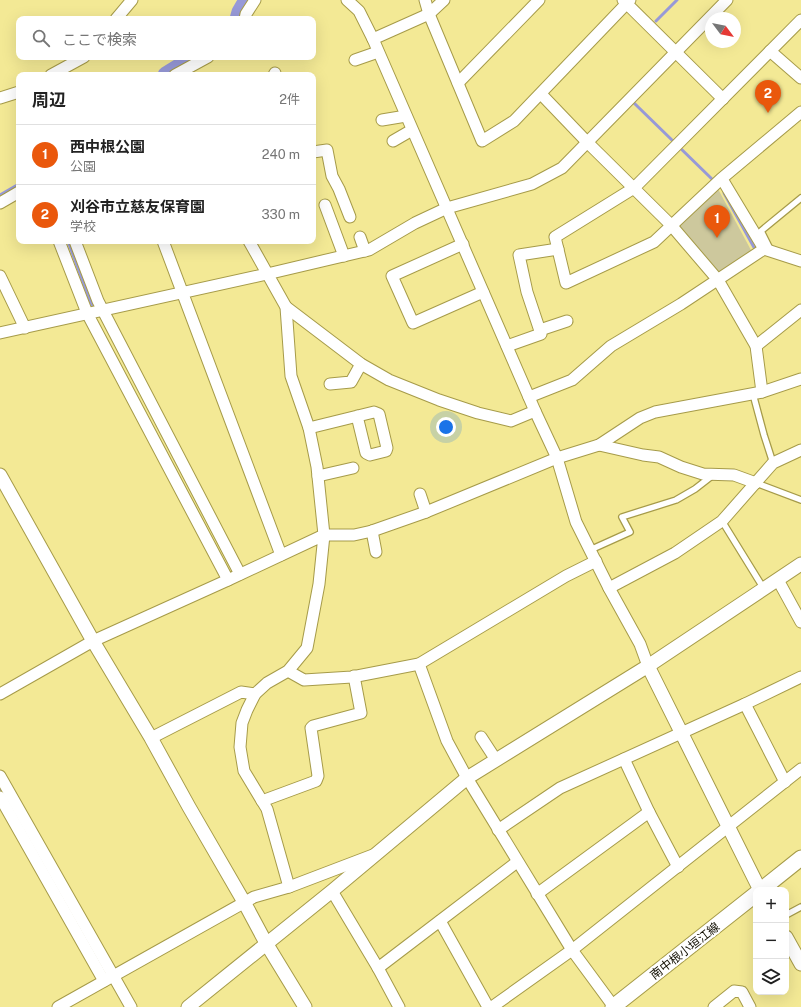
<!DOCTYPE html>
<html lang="ja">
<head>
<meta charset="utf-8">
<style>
  :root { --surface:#fff; --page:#f2f2f2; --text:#222; --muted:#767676; --line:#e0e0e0; --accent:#ea580c }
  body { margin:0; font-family:"Public Sans","Noto Sans JP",sans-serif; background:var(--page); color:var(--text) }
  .controls { position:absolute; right:12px; bottom:12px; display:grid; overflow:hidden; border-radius:8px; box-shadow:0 4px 16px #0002 }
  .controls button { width:36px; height:36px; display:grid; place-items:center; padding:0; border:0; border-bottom:1px solid var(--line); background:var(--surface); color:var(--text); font:20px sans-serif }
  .compass { position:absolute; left:705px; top:12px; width:36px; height:36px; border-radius:50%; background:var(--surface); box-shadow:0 4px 16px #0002; rotate:122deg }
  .you { position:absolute; left:446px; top:427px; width:14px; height:14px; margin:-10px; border:3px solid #fff; border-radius:50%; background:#1a73e8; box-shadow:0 0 0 6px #1a73e833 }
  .badge { display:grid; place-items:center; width:26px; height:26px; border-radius:50%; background:var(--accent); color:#fff; font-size:13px; font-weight:700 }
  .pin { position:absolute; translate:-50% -33px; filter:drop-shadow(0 1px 2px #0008) }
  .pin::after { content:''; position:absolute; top:21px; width:14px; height:12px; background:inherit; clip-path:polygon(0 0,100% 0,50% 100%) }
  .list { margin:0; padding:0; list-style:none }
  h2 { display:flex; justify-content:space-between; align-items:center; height:52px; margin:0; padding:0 16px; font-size:17px }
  h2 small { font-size:13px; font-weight:400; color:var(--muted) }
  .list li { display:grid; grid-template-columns:26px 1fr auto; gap:12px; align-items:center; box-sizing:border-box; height:60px; padding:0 16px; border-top:1px solid var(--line) }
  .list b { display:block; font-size:15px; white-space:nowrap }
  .list p { margin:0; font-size:13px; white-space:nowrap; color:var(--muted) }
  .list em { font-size:13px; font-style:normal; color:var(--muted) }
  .icon { flex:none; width:22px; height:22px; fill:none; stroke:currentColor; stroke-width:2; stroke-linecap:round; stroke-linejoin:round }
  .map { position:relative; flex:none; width:801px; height:1007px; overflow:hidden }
  .search { position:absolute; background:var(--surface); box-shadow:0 4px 16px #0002; left:16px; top:16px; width:300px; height:44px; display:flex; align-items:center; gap:10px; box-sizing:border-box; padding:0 14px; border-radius:8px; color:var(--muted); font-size:15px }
  .panel { position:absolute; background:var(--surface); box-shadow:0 4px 16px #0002; left:16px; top:72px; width:300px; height:172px; border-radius:8px }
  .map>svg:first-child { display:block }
</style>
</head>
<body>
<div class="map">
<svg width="801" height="1007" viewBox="0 0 801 1007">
  <rect width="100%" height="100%" fill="#f3e995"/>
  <polygon fill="#cdc89d" points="718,189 752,252 719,273 677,225"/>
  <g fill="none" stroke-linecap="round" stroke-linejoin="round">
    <g stroke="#9799d8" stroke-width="3">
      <polyline points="656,21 677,0"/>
      <polyline points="634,103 714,181"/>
      <polyline points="724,193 756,251"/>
      <polyline points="0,195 19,184"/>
      <polyline points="68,241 91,303 96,310"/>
      <polyline points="0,788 4,795"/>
    </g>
    <g stroke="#9799d8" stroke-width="17">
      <polyline points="238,19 240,12 247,0"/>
      <polyline points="166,75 195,57"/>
    </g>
    <defs>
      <g id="service">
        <polyline points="769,247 761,231 801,198"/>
        <polyline points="753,394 764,435 773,463"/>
        <polyline points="756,483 801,500"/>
        <polyline points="722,521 764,589"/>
        <polyline points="590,550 630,532 622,517 676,500 695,489 713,475"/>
        <polyline points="786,915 801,907"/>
      </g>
      <g id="minor">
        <polyline points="347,0 359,11 373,39 535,411 557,458 576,522 609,588 640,644 648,666"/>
        <polyline points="425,0 429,14 482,141 514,121 630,0"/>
        <polyline points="623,0 723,99"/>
        <polyline points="116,19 132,0"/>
        <polyline points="245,19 246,14 255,0"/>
        <polyline points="801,20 634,188 555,237 566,283 654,242 721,179 801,112"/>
        <polyline points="373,39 429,14 444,0"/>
        <polyline points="770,51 801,78"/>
        <polyline points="355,60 378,52"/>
        <polyline points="51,75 84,57"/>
        <polyline points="175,75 208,57"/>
        <polyline points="274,75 275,73"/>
        <polyline points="458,83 539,0"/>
        <polyline points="541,94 587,142 671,225 718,280 756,346 762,392"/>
        <polyline points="0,98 19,92"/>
        <polyline points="382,120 406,116"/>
        <polyline points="393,141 412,130"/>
        <polyline points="313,152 327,150 332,176 339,189 350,217"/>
        <polyline points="722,179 764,249 801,261"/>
        <polyline points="0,203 19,192"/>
        <polyline points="325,205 344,256"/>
        <polyline points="360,237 365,251"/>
        <polyline points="59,241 87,313 228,580"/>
        <polyline points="75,241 98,301 240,574"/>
        <polyline points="163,241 281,555"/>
        <polyline points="249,241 286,307 291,376 309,428 317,467 324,535 354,535 372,531 426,512 557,458 599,445 640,418 655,412 762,392 801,379"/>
        <polyline points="463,244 392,276 413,323 483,292"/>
        <polyline points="0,276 25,328"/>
        <polyline points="286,307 361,364 389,380 439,400 478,413 511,421 535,411"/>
        <polyline points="540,330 567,321"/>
        <polyline points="0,333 267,274 369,250 415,223 447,208 532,184 562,168 727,0"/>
        <polyline points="507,346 541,334 527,292 519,255 558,249"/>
        <polyline points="756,346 801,310"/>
        <polyline points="330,384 351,382 361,364"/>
        <polyline points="529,397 572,380 611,346 681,304 764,249"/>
        <polyline points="309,428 374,412 379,414 387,448 386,451 370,455 366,453 357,416"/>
        <polyline points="599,445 643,455 659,457 681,467 703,474 734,475 756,483"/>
        <polyline points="318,476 353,468"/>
        <polyline points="420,494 426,512"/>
        <polyline points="372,531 376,552"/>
        <polyline points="778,580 801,622"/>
        <polyline points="609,588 675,553 722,521 773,463 801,450"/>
        <polyline points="419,664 447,741 467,778 572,950 614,1007"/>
        <polyline points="288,671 304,680 352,677 419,664 566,576 596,561"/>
        <polyline points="0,694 93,641 228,580 324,535 319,584 307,648 288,671 267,683 255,694 247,710 242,723 240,747 244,771 267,809 289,887 254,897 58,1007"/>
        <polyline points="745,704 785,782"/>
        <polyline points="481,737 496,760"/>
        <polyline points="151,738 241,692 255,694"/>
        <polyline points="624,759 649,812 678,867"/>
        <polyline points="0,776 131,1007"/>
        <polyline points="0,797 104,981"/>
        <polyline points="262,801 316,781 318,776 311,728 313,726 361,713 354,676"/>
        <polyline points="498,830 560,788 745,704 801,677"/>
        <polyline points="289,887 373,855"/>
        <polyline points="332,891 378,968 399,1007"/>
        <polyline points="537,894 649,812"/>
        <polyline points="440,921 488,1007"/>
        <polyline points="378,968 517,862"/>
        <polyline points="492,1007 572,950 801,769"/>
        <polyline points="714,1007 734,991 742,992 750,1007"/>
      </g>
      <g id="tertiary">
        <polyline points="0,475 93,641 151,738 189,807 244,902 266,943 305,1007"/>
        <polyline points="648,666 760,890"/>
        <polyline points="786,937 801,964"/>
        <polyline points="188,1007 332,891 467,778 648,666 801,564"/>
      </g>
      <g id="secondary">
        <polyline points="761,890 801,858"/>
        <polyline points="613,1007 756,894"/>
      </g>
    </defs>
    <use href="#service" stroke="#a69b49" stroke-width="8"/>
    <use href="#minor" stroke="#a69b49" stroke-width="13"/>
    <use href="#tertiary" stroke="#a69b49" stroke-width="15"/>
    <use href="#secondary" stroke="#a69b49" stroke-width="17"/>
    <use href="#service" stroke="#fff" stroke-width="5.5"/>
    <use href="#minor" stroke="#fff" stroke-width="11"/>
    <use href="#tertiary" stroke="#fff" stroke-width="13"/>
    <use href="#secondary" stroke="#fff" stroke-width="15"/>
  </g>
  <g text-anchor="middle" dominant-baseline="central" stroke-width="4" stroke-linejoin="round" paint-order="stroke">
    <g font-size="12" fill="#110e00" stroke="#fff">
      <text transform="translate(685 951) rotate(-38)">南中根小垣江線</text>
    </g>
  </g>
</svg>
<div class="controls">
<button>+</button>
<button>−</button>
<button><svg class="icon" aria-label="layers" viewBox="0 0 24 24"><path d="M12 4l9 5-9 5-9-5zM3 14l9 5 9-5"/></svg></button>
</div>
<svg class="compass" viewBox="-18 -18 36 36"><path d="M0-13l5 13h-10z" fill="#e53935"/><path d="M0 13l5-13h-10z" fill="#767676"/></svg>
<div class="you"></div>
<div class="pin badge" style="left:717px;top:238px">1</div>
<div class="pin badge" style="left:768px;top:113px">2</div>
<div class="search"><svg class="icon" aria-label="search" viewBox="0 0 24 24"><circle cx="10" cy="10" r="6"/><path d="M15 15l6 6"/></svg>ここで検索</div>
<section class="panel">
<h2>周辺<small>2件</small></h2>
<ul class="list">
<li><span class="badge">1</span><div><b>西中根公園</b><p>公園</p></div><em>240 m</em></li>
<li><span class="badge">2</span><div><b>刈谷市立慈友保育園</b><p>学校</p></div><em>330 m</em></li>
</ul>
</section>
</div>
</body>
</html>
